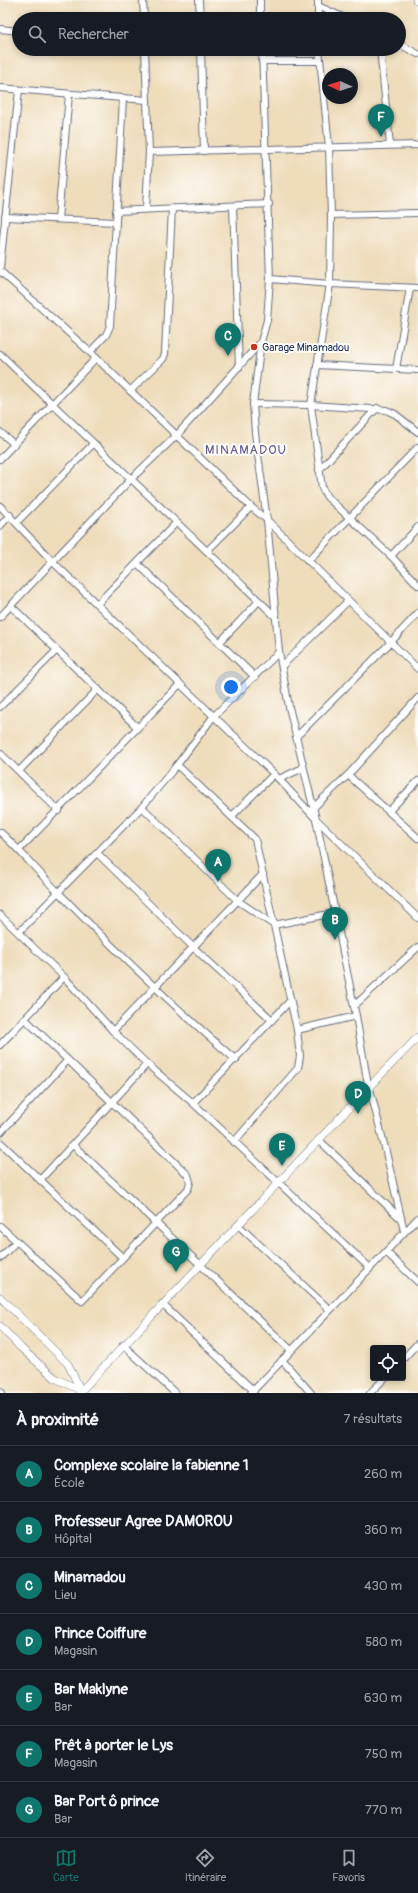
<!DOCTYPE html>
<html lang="fr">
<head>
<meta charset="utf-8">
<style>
  :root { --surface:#171b24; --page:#242831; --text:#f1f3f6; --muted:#9ea1a6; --line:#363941; --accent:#0f766e }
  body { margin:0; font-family:Pangolin,sans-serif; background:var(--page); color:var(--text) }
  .controls { position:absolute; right:12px; bottom:12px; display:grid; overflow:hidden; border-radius:4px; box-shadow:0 2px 6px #0003 }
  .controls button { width:36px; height:36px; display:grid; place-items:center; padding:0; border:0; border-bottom:1px solid var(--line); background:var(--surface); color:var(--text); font:20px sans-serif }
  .compass { position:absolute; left:322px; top:68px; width:36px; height:36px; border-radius:50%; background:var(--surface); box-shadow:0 2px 6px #0003; rotate:273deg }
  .you { position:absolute; left:231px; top:687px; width:14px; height:14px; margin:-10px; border:3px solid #fff; border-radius:50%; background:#1a73e8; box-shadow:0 0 0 6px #1a73e833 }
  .badge { display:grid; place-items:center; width:26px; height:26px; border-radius:50%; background:var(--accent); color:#fff; font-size:13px; font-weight:700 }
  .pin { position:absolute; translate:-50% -33px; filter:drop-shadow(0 1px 2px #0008) }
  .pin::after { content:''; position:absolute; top:21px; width:14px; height:12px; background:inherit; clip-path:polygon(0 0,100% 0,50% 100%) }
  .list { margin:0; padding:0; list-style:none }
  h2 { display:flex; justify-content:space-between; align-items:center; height:52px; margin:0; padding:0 16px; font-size:17px }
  h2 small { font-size:13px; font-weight:400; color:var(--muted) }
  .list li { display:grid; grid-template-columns:26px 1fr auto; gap:12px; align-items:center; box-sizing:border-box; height:56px; padding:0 16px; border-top:1px solid var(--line) }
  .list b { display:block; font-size:15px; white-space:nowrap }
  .list p { margin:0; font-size:13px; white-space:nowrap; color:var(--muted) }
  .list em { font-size:13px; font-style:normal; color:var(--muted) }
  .icon { flex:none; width:22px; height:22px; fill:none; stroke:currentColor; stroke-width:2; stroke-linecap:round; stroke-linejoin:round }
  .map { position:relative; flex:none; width:418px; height:1393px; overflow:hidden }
  .search { position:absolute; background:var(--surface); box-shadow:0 2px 6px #0003; left:12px; right:12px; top:12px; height:44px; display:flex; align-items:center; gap:10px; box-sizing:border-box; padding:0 14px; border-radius:22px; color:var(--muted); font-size:15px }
  .sheet { height:444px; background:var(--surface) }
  nav { display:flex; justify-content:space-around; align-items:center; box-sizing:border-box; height:56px; border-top:1px solid var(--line); background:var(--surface); font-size:11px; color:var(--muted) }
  nav a { display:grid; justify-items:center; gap:2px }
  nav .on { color:var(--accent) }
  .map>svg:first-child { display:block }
</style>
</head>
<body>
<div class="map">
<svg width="418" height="1393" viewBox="0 0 418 1393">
  <rect width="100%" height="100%" fill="#fdfcf7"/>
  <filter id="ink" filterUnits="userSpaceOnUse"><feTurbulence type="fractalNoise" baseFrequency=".025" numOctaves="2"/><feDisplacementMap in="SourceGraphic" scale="8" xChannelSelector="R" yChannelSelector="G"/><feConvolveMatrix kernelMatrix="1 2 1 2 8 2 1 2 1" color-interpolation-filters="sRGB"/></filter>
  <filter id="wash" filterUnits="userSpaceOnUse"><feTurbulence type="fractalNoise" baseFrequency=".012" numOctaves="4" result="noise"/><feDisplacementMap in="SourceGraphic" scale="16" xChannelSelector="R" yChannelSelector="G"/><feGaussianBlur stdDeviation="0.9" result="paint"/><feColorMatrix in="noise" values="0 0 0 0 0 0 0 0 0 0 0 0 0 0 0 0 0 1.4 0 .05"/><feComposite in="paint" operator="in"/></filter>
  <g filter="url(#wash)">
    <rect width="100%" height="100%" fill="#eedcba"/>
  </g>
  <g filter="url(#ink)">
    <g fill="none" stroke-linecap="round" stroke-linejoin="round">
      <defs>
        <g id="minor">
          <polyline points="143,0 144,19"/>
          <polyline points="199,0 200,19"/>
          <polyline points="260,0 260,19"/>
          <polyline points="318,0 318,19"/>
          <polyline points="318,6 347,19"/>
          <polyline points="0,29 19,31"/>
          <polyline points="399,44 418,54"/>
          <polyline points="145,49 149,152 146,209"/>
          <polyline points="201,49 204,151"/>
          <polyline points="262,49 270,279 267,320 261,342 253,404 255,433 267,520 279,652 289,707 316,819 356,1016 368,1085"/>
          <polyline points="319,49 329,147 331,217 330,284 311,405 322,488 327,497 391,556 418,585"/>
          <polyline points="380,49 390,145"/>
          <polyline points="262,61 320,61"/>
          <polyline points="0,88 147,100"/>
          <polyline points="149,152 418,145"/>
          <polyline points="233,206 239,367"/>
          <polyline points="116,211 269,204"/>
          <polyline points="331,215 418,213"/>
          <polyline points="5,217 116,222"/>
          <polyline points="58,219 69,94"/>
          <polyline points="0,267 19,90"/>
          <polyline points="0,271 90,352 251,507 267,520 418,669"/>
          <polyline points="270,279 330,284 418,288"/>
          <polyline points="90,352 106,335 110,326 123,99"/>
          <polyline points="0,354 276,617"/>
          <polyline points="317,365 418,370"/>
          <polyline points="396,369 410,288"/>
          <polyline points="130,391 163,359 165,354 172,208"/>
          <polyline points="253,404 311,405 386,410 395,414 418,432"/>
          <polyline points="0,432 14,444"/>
          <polyline points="0,459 96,358"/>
          <polyline points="319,470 377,408"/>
          <polyline points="0,506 53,562 274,774 316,819 418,918"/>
          <polyline points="17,522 93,444"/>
          <polyline points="0,526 10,515"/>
          <polyline points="207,551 251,507"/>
          <polyline points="391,556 418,527"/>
          <polyline points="308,561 418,447"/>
          <polyline points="138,564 255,677"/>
          <polyline points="97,604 176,523"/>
          <polyline points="11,606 137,727"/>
          <polyline points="0,617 130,480 176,436 261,342"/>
          <polyline points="220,642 259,601"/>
          <polyline points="282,666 348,601"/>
          <polyline points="0,707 56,651"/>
          <polyline points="296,737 391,642 418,613"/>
          <polyline points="0,753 59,811"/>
          <polyline points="177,765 255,839 297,1030 300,1056 298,1068 234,1142"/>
          <polyline points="19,771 98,689"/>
          <polyline points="348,775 418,838"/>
          <polyline points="279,779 303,768"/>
          <polyline points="142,807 238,901 274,925 334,913"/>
          <polyline points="313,808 348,775 418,698"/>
          <polyline points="389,811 418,781"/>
          <polyline points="232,816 274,774"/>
          <path d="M0,832C21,851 39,873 59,893C116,951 174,1007 236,1060"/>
          <polyline points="19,850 180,684"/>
          <polyline points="98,854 193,947 272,1020"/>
          <polyline points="0,915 64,977 113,1031 147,1064 193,1103 370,1268"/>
          <polyline points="19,932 142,807 177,765 213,717 279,652"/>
          <polyline points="354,1006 418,947"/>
          <polyline points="297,1030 356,1016"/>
          <polyline points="113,1031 263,874"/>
          <polyline points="0,1045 64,977"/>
          <polyline points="370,1089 386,1152 404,1231"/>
          <polyline points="193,1103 290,1001"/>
          <polyline points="0,1133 67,1061"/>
          <polyline points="319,1140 400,1218"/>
          <polyline points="0,1142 122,1257"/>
          <polyline points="73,1145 291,1350"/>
          <polyline points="40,1180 147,1064"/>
          <polyline points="238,1225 330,1310"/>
          <polyline points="0,1226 82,1301 188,1189 190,1182 188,1175 25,1019"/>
          <polyline points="386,1252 418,1282"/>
          <polyline points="0,1258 16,1242"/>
          <polyline points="162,1304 254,1391"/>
          <polyline points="123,1345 175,1393"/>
          <polyline points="403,1359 418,1343"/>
          <polyline points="282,1360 311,1393"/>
          <polyline points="0,1391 2,1393"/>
          <polyline points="251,1393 418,1218"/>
          <polyline points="370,1393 385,1378"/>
        </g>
        <g id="tertiary">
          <polyline points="366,1088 368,1090 370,1089 370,1086 418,1037"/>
          <polyline points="0,1297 68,1364 81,1391"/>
          <polyline points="0,1326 21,1348 55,1378 82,1391"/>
          <polyline points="79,1393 367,1089"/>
        </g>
        <polyline id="primary" points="417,0 418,0"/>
      </defs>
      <use href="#minor" stroke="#656c7e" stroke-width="8"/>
      <use href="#tertiary" stroke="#656c7e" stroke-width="8"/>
      <use href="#primary" stroke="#656c7e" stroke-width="10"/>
      <use href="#minor" stroke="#fff" stroke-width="6"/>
      <use href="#tertiary" stroke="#fff" stroke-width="7"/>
      <use href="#primary" stroke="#fff" stroke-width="9"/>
    </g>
  </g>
  <circle fill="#c8321e" stroke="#fdfcf7" stroke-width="1.5" cx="254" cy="347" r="4"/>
  <g text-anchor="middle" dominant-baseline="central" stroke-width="4" stroke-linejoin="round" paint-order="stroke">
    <g font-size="11" fill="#1b2f5e" stroke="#fdfcf7" text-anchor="start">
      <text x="262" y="347">Garage Minamadou</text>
    </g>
    <g font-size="13" letter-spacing="1" fill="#615b8f" stroke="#fdfcf7">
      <text x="246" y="450">MINAMADOU</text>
    </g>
  </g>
</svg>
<div class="controls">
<button><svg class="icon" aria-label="locate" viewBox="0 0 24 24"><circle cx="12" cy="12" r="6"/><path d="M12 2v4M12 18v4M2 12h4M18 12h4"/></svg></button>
</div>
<svg class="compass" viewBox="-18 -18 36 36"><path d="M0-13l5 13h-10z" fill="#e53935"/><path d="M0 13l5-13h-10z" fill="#9ea1a6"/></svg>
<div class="you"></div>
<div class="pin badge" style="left:218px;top:882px">A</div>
<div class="pin badge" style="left:335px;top:940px">B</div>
<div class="pin badge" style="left:228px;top:356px">C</div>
<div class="pin badge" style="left:358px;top:1114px">D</div>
<div class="pin badge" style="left:282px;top:1166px">E</div>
<div class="pin badge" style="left:381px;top:137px">F</div>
<div class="pin badge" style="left:176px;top:1272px">G</div>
<div class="search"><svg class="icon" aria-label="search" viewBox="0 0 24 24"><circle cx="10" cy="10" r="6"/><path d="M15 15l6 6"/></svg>Rechercher</div>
</div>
<section class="sheet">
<h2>À proximité<small>7 résultats</small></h2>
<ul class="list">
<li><span class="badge">A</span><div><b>Complexe scolaire la fabienne 1</b><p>École</p></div><em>260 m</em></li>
<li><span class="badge">B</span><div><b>Professeur Agree DAMOROU</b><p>Hôpital</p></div><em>360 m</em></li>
<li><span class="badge">C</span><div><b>Minamadou</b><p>Lieu</p></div><em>430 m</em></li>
<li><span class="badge">D</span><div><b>Prince Coiffure</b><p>Magasin</p></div><em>580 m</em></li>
<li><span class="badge">E</span><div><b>Bar Maklyne</b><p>Bar</p></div><em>630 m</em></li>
<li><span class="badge">F</span><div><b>Prêt à porter le Lys</b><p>Magasin</p></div><em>750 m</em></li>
<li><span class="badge">G</span><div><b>Bar Port ô prince</b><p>Bar</p></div><em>770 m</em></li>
</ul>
</section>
<nav>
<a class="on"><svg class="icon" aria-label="map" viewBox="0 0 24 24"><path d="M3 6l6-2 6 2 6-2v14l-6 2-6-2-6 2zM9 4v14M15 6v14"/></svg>Carte</a>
<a><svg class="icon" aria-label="directions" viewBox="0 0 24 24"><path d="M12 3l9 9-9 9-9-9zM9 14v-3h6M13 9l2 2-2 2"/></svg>Itinéraire</a>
<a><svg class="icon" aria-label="saved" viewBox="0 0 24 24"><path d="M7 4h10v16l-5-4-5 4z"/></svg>Favoris</a>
</nav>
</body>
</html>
